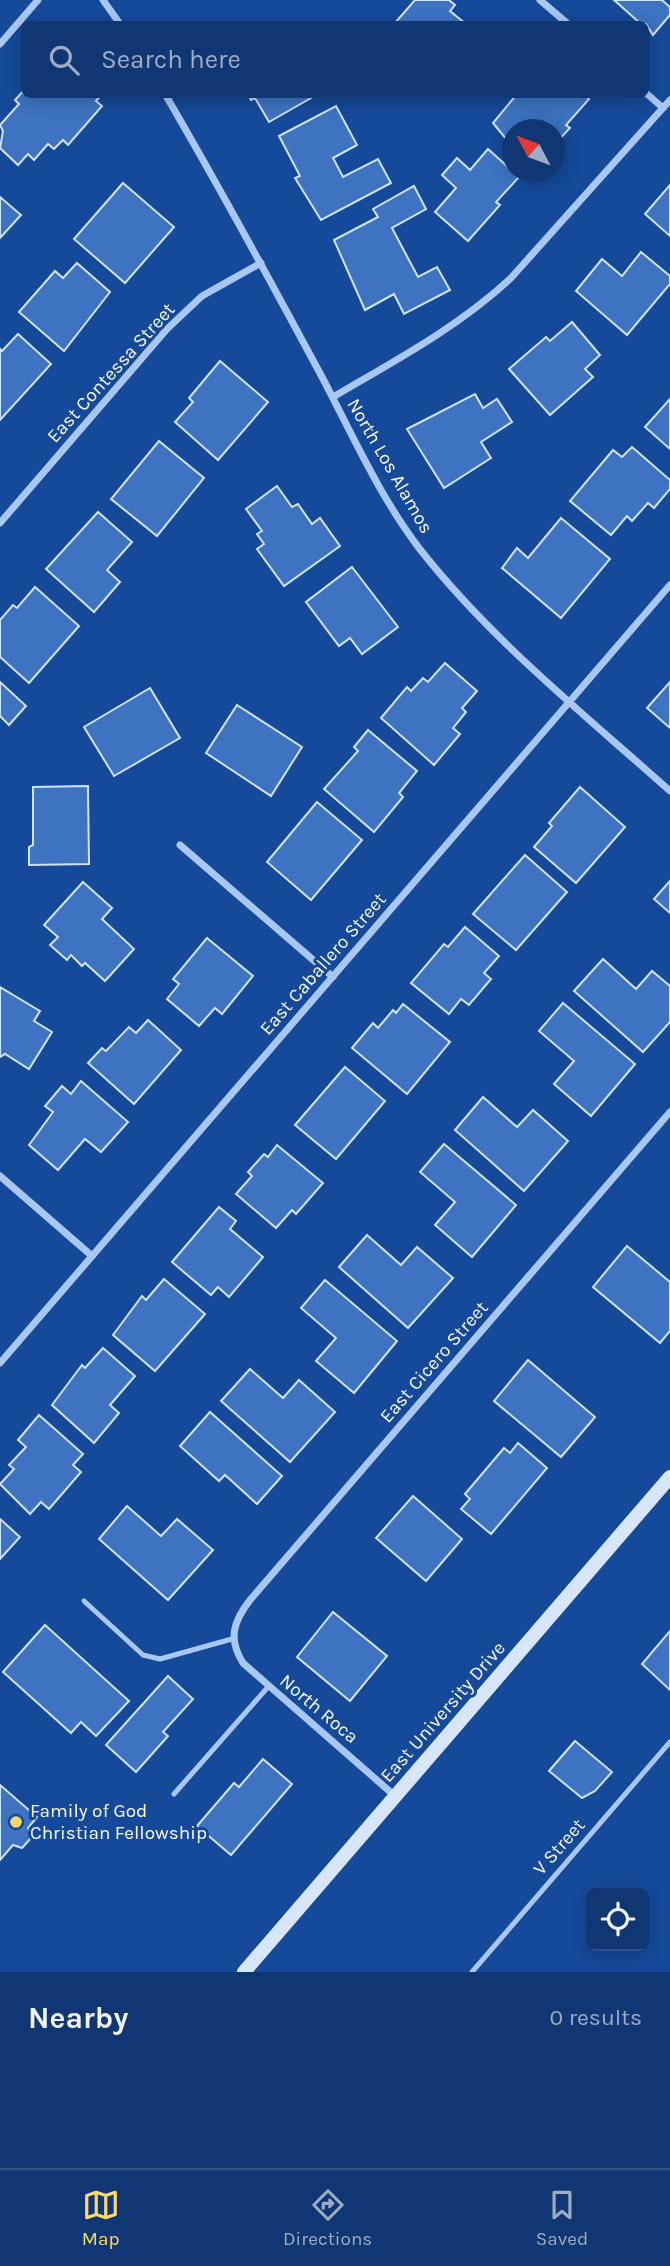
<!DOCTYPE html>
<html lang="en">
<head>
<meta charset="utf-8">
<style>
  :root { --surface:#103774; --page:#1e427c; --text:#f1f3f6; --muted:#9cacc5; --line:#305186; --accent:#ffda6a }
  body { margin:0; font-family:Karla,sans-serif; background:var(--page); color:var(--text) }
  .controls { position:absolute; right:21px; bottom:21px; display:grid; overflow:hidden; border-radius:10px; box-shadow:0 4px 18px #0003 }
  .controls button { width:63px; height:63px; display:grid; place-items:center; padding:0; border:0; border-bottom:2px solid var(--line); background:var(--surface); color:var(--text); font:35px sans-serif }
  .compass { position:absolute; left:502px; top:119px; width:63px; height:63px; border-radius:50%; background:var(--surface); box-shadow:0 4px 18px #0003; rotate:311deg }
  .list { margin:0; padding:0; list-style:none }
  h2 { display:flex; justify-content:space-between; align-items:center; height:91px; margin:0; padding:0 28px; font-size:30px }
  h2 small { font-size:23px; font-weight:400; color:var(--muted) }
  .icon { flex:none; width:38px; height:38px; fill:none; stroke:currentColor; stroke-width:2; stroke-linecap:round; stroke-linejoin:round }
  .map { position:relative; flex:none; width:670px; height:1972px; overflow:hidden }
  .search { position:absolute; background:var(--surface); box-shadow:0 4px 18px #0003; left:21px; right:21px; top:21px; height:77px; display:flex; align-items:center; gap:18px; box-sizing:border-box; padding:0 24px; border-radius:10px; color:var(--muted); font-size:26px }
  .sheet { height:196px; background:var(--surface) }
  nav { display:flex; justify-content:space-around; align-items:center; box-sizing:border-box; height:98px; border-top:2px solid var(--line); background:var(--surface); font-size:19px; color:var(--muted) }
  nav a { display:grid; justify-items:center; gap:4px }
  nav .on { color:var(--accent) }
  .map>svg:first-child { display:block }
</style>
</head>
<body>
<div class="map">
<svg width="670" height="1972" viewBox="0 0 670 1972">
  <rect width="100%" height="100%" fill="#15499a"/>
  <g fill="#3d73c1" stroke="#d1e3fd" stroke-width="2">
    <polygon points="415,0 449,0 455,5 450,11 466,24 394,24"/>
    <polygon points="614,0 662,0 670,7 670,15 653,35 646,24 641,24"/>
    <polygon points="24,90 24,94 102,94 96,101 102,106 68,145 63,140 54,149 48,144 34,160 28,154 18,165 0,148 3,131 0,125 19,104 15,100"/>
    <polygon points="248,94 318,94 269,122 255,98 251,100"/>
    <polygon points="517,94 584,94 589,99 566,125 570,128 554,145 554,130 512,130 512,146 493,123"/>
    <polygon points="336,106 357,145 333,158 343,177 378,159 391,183 321,220 295,178 300,176 279,136"/>
    <polygon points="488,149 519,177 496,202 500,205 468,241 435,212 456,188 442,175 457,158 470,170"/>
    <polygon points="123,183 174,227 125,283 74,239"/>
    <polygon points="670,185 670,236 645,214"/>
    <polygon points="414,186 426,209 392,228 418,277 437,267 450,290 404,314 394,294 365,310 334,240 378,217 373,209"/>
    <polygon points="0,197 21,215 0,238"/>
    <polygon points="641,252 670,276 670,284 627,335 576,291 602,259 622,276"/>
    <polygon points="77,263 110,292 64,351 19,312 55,271 63,278"/>
    <polygon points="572,322 600,355 585,369 593,377 550,415 509,369 546,337 550,341"/>
    <polygon points="18,334 51,364 0,420 0,349 2,351"/>
    <polygon points="220,361 268,402 218,460 175,422 193,402 189,398"/>
    <polygon points="475,394 483,408 497,399 512,422 481,442 491,458 444,488 407,429"/>
    <polygon points="670,399 670,449 645,427"/>
    <polygon points="159,441 204,478 157,536 111,499"/>
    <polygon points="632,447 670,480 670,489 654,508 648,503 632,521 627,516 611,535 570,501 613,450 622,457"/>
    <polygon points="277,486 292,507 298,504 312,524 320,518 340,546 284,586 257,549 264,544 257,534 262,531 246,509"/>
    <polygon points="98,512 132,542 107,570 120,582 94,612 46,569"/>
    <polygon points="561,518 610,559 561,618 502,568 517,548 528,558"/>
    <polygon points="352,567 398,627 362,654 350,638 339,646 306,602"/>
    <polygon points="35,587 79,626 29,683 0,657 0,620 13,605 17,608"/>
    <polygon points="445,663 477,691 462,708 466,712 453,728 460,734 434,765 381,718 407,687 411,691 423,678 428,682"/>
    <polygon points="0,682 26,706 9,725 0,716"/>
    <polygon points="670,682 670,728 647,708"/>
    <polygon points="150,688 180,738 114,776 84,727"/>
    <polygon points="237,705 302,747 271,796 206,753"/>
    <polygon points="368,730 417,771 399,793 403,797 374,832 324,789 358,751 354,747"/>
    <polygon points="88,786 89,864 29,865 29,847 33,845 33,787"/>
    <polygon points="580,787 625,827 576,883 534,847 552,826 549,823"/>
    <polygon points="317,802 362,840 311,900 267,862"/>
    <polygon points="525,855 567,892 516,950 473,914"/>
    <polygon points="670,881 670,913 654,899"/>
    <polygon points="83,882 112,908 102,919 134,949 105,981 85,963 82,966 71,955 67,960 50,945 58,937 44,925"/>
    <polygon points="465,927 499,956 484,973 491,979 469,1005 461,999 449,1014 411,983 444,944 448,947"/>
    <polygon points="207,938 253,976 222,1014 215,1008 199,1026 167,999 179,984 173,979"/>
    <polygon points="603,959 636,989 652,971 670,986 670,1022 643,1052 574,991"/>
    <polygon points="0,987 40,1011 34,1021 52,1032 29,1069 5,1054 0,1057"/>
    <polygon points="563,1003 635,1064 591,1116 554,1084 574,1061 539,1031"/>
    <polygon points="403,1004 450,1042 407,1094 352,1048 373,1023 378,1028 393,1010 396,1013"/>
    <polygon points="148,1020 181,1050 134,1104 88,1063 102,1048 106,1051 129,1027 136,1033"/>
    <polygon points="345,1067 385,1101 336,1159 295,1125"/>
    <polygon points="81,1081 128,1122 101,1152 85,1139 58,1170 29,1145 53,1112 45,1106 62,1086 71,1094"/>
    <polygon points="483,1097 517,1127 533,1110 568,1141 524,1191 455,1130"/>
    <polygon points="444,1144 516,1205 472,1257 435,1225 455,1202 420,1172"/>
    <polygon points="277,1145 323,1183 296,1214 292,1210 276,1228 236,1194 252,1176 248,1172 264,1154 268,1157"/>
    <polygon points="219,1207 236,1221 230,1229 263,1257 229,1297 218,1287 211,1295 172,1262"/>
    <polygon points="367,1235 401,1265 417,1247 453,1278 408,1328 339,1267"/>
    <polygon points="627,1246 670,1282 670,1331 660,1343 593,1287"/>
    <polygon points="164,1279 205,1314 155,1371 113,1335 142,1296 146,1300"/>
    <polygon points="325,1280 397,1341 354,1393 316,1361 336,1338 301,1308"/>
    <polygon points="103,1348 135,1376 110,1405 119,1413 94,1443 52,1405 82,1365 85,1368"/>
    <polygon points="528,1360 595,1417 561,1457 494,1401"/>
    <polygon points="250,1369 283,1398 299,1380 335,1412 290,1462 221,1401"/>
    <polygon points="210,1412 282,1476 257,1504 225,1475 219,1481 180,1446"/>
    <polygon points="39,1415 83,1454 73,1465 81,1472 49,1509 41,1502 30,1514 0,1484 14,1469 9,1465 26,1447 18,1440"/>
    <polygon points="518,1443 547,1468 491,1534 461,1509 470,1499 465,1494 504,1448 510,1453"/>
    <polygon points="413,1496 462,1539 426,1581 376,1538"/>
    <polygon points="127,1506 161,1536 177,1519 213,1550 168,1600 99,1539"/>
    <polygon points="0,1519 20,1537 0,1559"/>
    <polygon points="333,1612 387,1656 350,1701 297,1657"/>
    <polygon points="45,1625 129,1701 96,1736 81,1722 71,1733 3,1672"/>
    <polygon points="670,1631 670,1690 642,1664"/>
    <polygon points="168,1676 193,1699 163,1732 168,1736 136,1772 106,1745"/>
    <polygon points="575,1741 612,1772 595,1791 582,1798 549,1771"/>
    <polygon points="263,1759 292,1784 231,1855 197,1826 234,1783 239,1787"/>
    <polygon points="0,1785 37,1817 28,1828 32,1837 22,1848 13,1845 0,1860"/>
  </g>
  <g fill="none" stroke-linecap="round" stroke-linejoin="round">
    <g stroke="#a9c7f3" stroke-width="5">
      <polyline points="84,1601 143,1655 160,1659 232,1639"/>
      <polyline points="174,1794 268,1687"/>
      <polyline points="472,1972 670,1742"/>
    </g>
    <g stroke="#a9c7f3" stroke-width="7">
      <polyline points="103,0 120,24"/>
      <polyline points="540,0 568,24"/>
      <polyline points="0,44 38,0"/>
      <polyline points="646,93 663,108"/>
      <path d="M165,94C220,188 271,282 322,377C352,434 380,497 419,548C489,638 585,715 670,791"/>
      <path d="M333,397C396,360 457,328 511,278L670,100"/>
      <polyline points="0,523 167,329 202,296 261,263"/>
      <polyline points="180,845 333,977"/>
      <polyline points="0,1176 92,1256"/>
      <polyline points="0,1363 670,585"/>
      <path d="M395,1796L243,1663C228,1639 233,1622 250,1600L670,1112"/>
    </g>
    <polyline stroke="#d8e6fc" stroke-width="14" points="244,1972 670,1477"/>
  </g>
  <circle fill="#ffda6a" stroke="#15499a" stroke-width="2.5" cx="16" cy="1822" r="7"/>
  <g text-anchor="middle" dominant-baseline="central" stroke-width="6" stroke-linejoin="round" paint-order="stroke">
    <g font-size="19" fill="#fff" stroke="#15499a">
      <text transform="translate(111 373) rotate(-48)">East Contessa Street</text>
      <text transform="translate(390 466) rotate(60)">North Los Alamos</text>
      <text transform="translate(323 964) rotate(-49)">East Caballero Street</text>
      <text transform="translate(434 1362) rotate(-49)">East Cicero Street</text>
      <text transform="translate(319 1709) rotate(40)">North Roca</text>
      <text transform="translate(443 1712) rotate(-49)">East University Drive</text>
      <text transform="translate(559 1847) rotate(-49)">V Street</text>
    </g>
    <g font-size="19" fill="#fff" stroke="#15499a" text-anchor="start">
      <text x="30" y="1811">Family of God<tspan x="30" dy="22">Christian Fellowship</tspan></text>
    </g>
  </g>
</svg>
<div class="controls">
<button><svg class="icon" aria-label="locate" viewBox="0 0 24 24"><circle cx="12" cy="12" r="6"/><path d="M12 2v4M12 18v4M2 12h4M18 12h4"/></svg></button>
</div>
<svg class="compass" viewBox="-18 -18 36 36"><path d="M0-13l5 13h-10z" fill="#e53935"/><path d="M0 13l5-13h-10z" fill="#9cacc5"/></svg>
<div class="search"><svg class="icon" aria-label="search" viewBox="0 0 24 24"><circle cx="10" cy="10" r="6"/><path d="M15 15l6 6"/></svg>Search here</div>
</div>
<section class="sheet">
<h2>Nearby<small>0 results</small></h2>
<ul class="list">
</ul>
</section>
<nav>
<a class="on"><svg class="icon" aria-label="map" viewBox="0 0 24 24"><path d="M3 6l6-2 6 2 6-2v14l-6 2-6-2-6 2zM9 4v14M15 6v14"/></svg>Map</a>
<a><svg class="icon" aria-label="directions" viewBox="0 0 24 24"><path d="M12 3l9 9-9 9-9-9zM9 14v-3h6M13 9l2 2-2 2"/></svg>Directions</a>
<a><svg class="icon" aria-label="saved" viewBox="0 0 24 24"><path d="M7 4h10v16l-5-4-5 4z"/></svg>Saved</a>
</nav>
</body>
</html>
